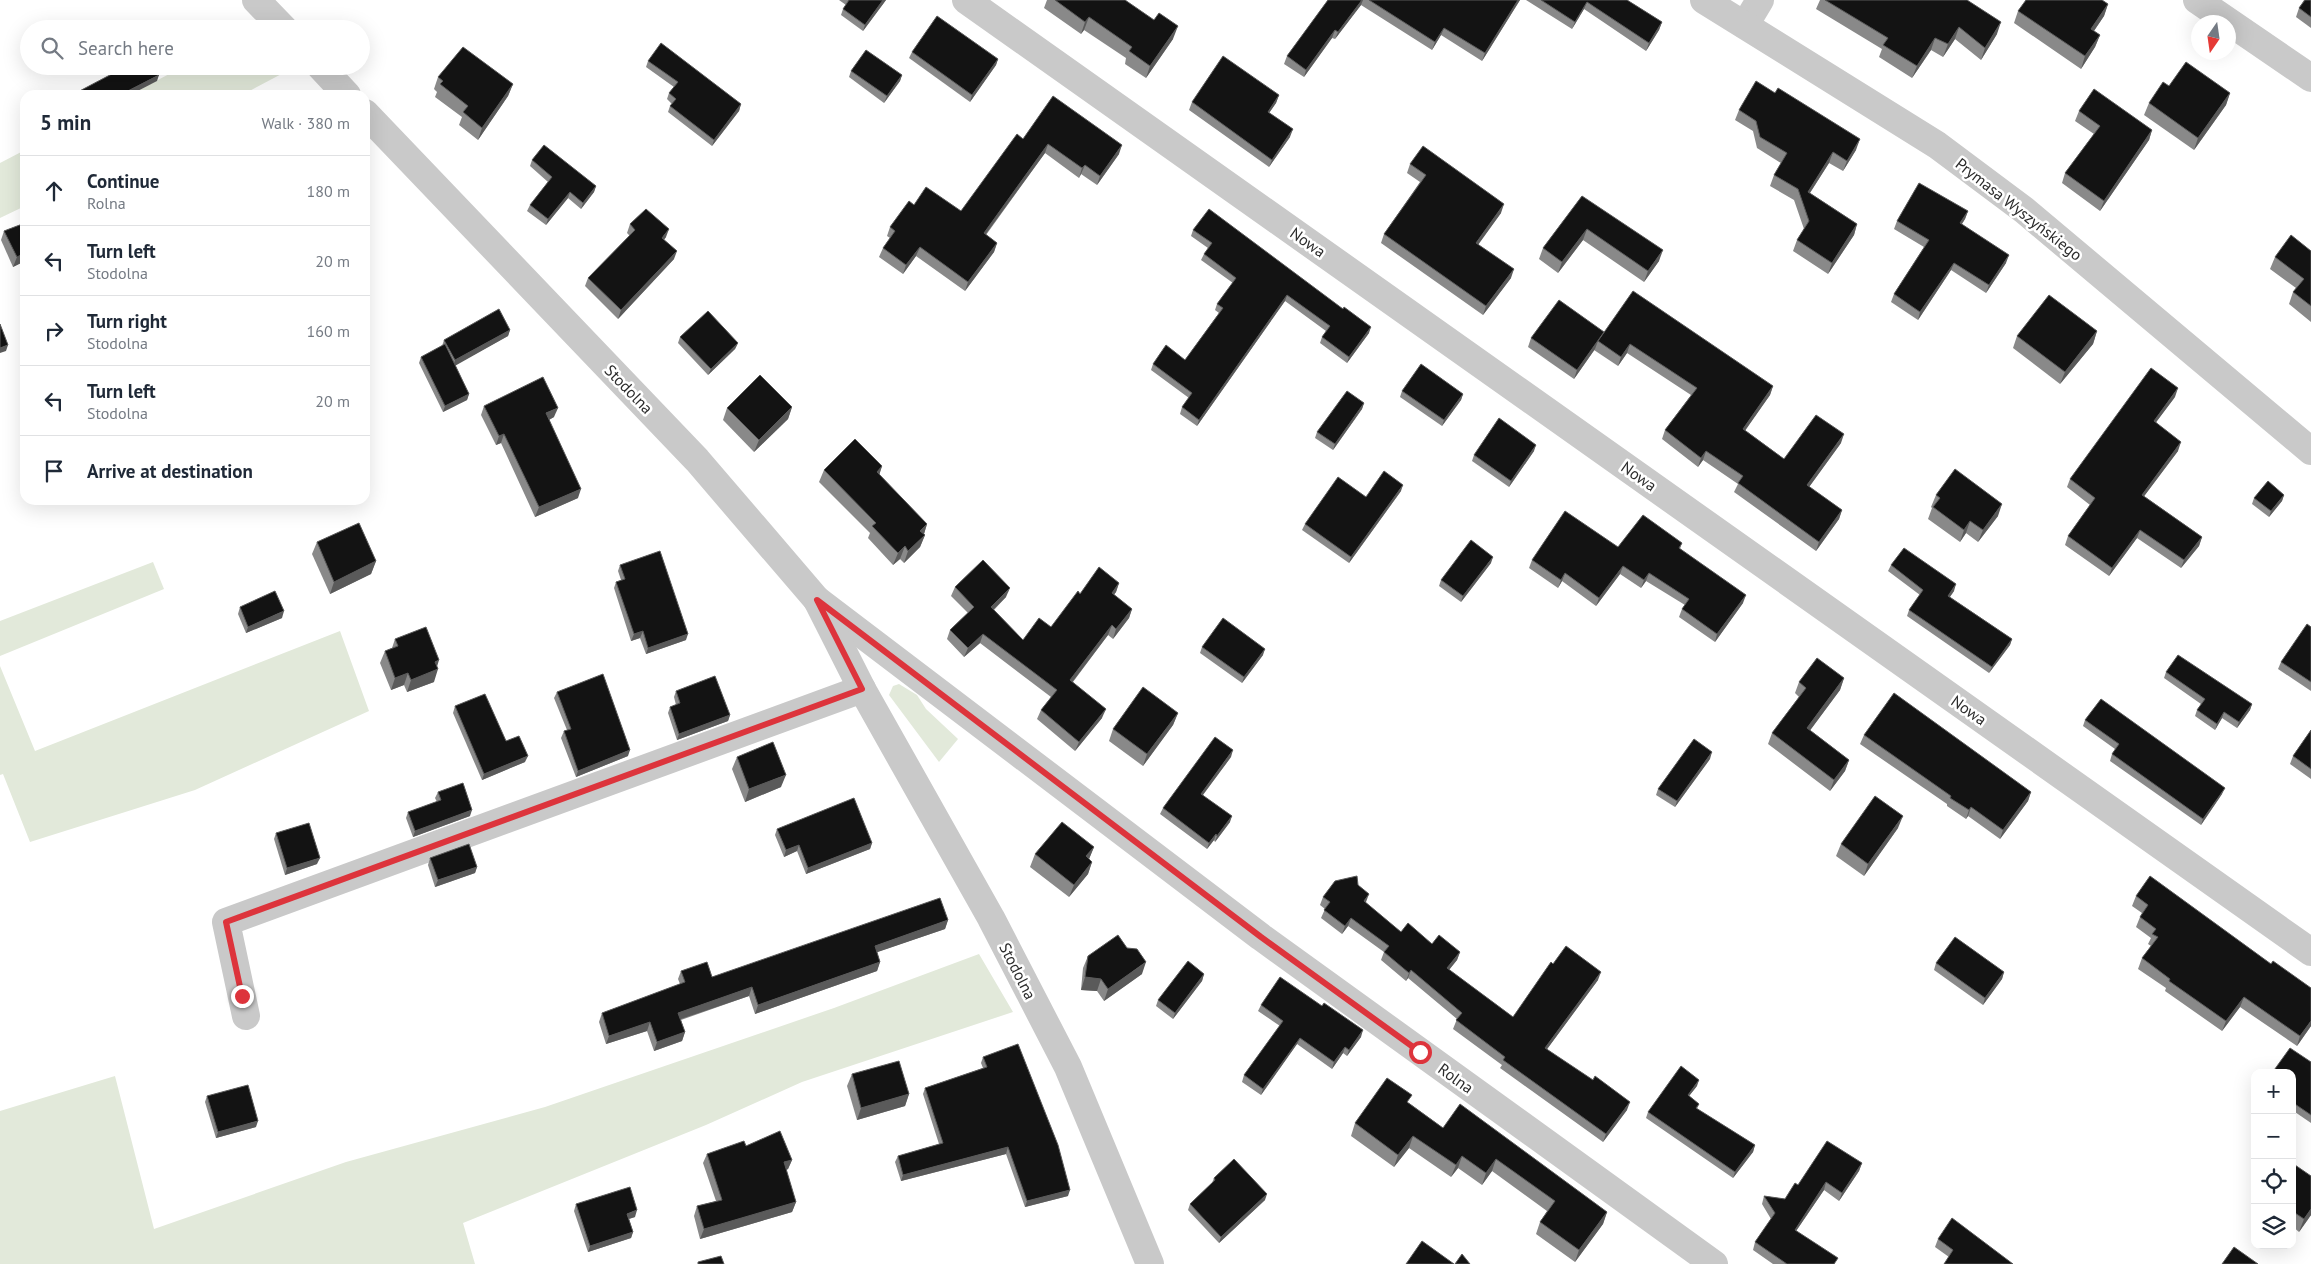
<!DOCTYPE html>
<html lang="en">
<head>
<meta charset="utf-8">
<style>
  :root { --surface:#fff; --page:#f6f6f7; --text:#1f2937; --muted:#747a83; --line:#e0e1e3 }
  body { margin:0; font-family:"PT Sans",sans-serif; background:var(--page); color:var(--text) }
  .controls { position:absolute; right:15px; bottom:15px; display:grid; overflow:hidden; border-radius:10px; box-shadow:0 5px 20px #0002 }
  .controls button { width:45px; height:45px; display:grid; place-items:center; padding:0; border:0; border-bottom:1px solid var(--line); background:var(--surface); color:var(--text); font:25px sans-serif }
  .compass { position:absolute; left:2191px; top:15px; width:45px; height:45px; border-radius:50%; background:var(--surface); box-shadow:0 5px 20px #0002; rotate:193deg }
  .stop { position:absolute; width:15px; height:15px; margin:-11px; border:4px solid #dd343c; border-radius:50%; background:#fff }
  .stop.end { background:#dd343c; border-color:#fff; box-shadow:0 1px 5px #0008 }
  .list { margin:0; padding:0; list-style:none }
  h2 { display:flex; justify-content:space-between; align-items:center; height:65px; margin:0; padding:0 20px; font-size:21px }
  h2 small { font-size:16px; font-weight:400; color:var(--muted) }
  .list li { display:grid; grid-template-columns:32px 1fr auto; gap:15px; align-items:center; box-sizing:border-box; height:70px; padding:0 20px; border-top:1px solid var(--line) }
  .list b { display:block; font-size:19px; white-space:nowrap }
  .list p { margin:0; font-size:16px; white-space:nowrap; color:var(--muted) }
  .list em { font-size:16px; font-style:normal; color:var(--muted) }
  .icon { flex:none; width:28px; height:28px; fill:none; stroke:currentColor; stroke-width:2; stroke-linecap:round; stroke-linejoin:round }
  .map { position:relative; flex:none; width:2311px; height:1264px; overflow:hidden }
  .search { position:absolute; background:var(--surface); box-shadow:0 5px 20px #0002; left:20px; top:20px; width:350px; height:55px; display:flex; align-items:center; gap:12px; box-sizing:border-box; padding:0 18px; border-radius:28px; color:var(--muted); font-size:19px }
  .panel { position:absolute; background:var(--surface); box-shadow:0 5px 20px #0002; left:20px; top:90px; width:350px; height:415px; border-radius:15px }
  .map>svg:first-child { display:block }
</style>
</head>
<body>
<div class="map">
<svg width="2311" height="1264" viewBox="0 0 2311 1264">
  <rect width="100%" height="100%" fill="#fff"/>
  <g fill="#e2e9da">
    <polygon points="184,66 286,66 289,70 242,95 130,95"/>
    <polygon points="25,150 25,206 0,218 0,163"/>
    <polygon points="153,562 164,589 0,656 0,621"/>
    <polygon points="340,631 369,711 195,790 30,842 3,774 0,775 0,666 35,751"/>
    <polygon points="899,684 917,695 926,709 958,739 939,762 889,695 893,686"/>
    <polygon points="979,954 1013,1012 802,1082 706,1125 463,1223 475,1264 0,1264 0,1111 115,1076 154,1229 346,1162 545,1107 834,1008"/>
  </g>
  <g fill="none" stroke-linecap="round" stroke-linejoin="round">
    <g stroke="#c9c9c9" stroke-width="28">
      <polyline points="966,0 2311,952"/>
      <polyline points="2197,0 2311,78"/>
      <polyline points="1745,25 1760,0"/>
      <polyline points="817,600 1261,937 1714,1264"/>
      <polyline points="246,1016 226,922 862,689"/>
    </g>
    <g stroke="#c9c9c9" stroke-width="28">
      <polyline points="256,0 284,29"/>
      <polyline points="1704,0 1937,145 2024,210 2311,451"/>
      <polyline points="320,66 347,95"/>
      <polyline points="365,113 697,460 817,600 862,689 991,918 1068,1067 1150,1264"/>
    </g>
  </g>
  <g fill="#898989">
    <polygon points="839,0 886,0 863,31 841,15 843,9 846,5"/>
    <polygon points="1047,0 1125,0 1173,39 1146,78 1125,64 1126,58 1084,30 1081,34 1044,8"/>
    <polygon points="1328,0 1520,0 1482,61 1441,35 1432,50 1361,5 1335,39 1332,38 1304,77 1284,64 1287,56"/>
    <polygon points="1526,0 1627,0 1662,22 1659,30 1646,51 1584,9 1572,29"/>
    <polygon points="1820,0 1967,0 1997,34 1981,60 1955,39 1943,57 1931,50 1912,78 1879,57 1882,49 1816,9"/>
    <polygon points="2304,0 2311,0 2311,28 2296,17 2299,8"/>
    <polygon points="2108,4 2104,16 2094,31 2100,35 2095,47 2081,69 2014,23 2018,11"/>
    <polygon points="912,52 998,59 996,65 970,102 909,58"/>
    <polygon points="648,61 741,104 739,111 712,146 668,112 670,106 672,104 667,99 669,93 674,87 646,67"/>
    <polygon points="851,71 902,75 900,81 884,103 849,77"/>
    <polygon points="438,77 513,84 508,96 478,140 459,125 462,117 435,97 437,92 434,89"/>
    <polygon points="2169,86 2230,93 2226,105 2194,150 2144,115 2149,103"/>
    <polygon points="1279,95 1276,103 1269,113 1290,137 1269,167 1189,110 1192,102"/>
    <polygon points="1739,110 1856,150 1843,171 1829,163 1810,193 1857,224 1854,235 1828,274 1793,251 1797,240 1804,229 1794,200 1770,186 1774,175 1781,163 1757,148 1753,131 1735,120"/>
    <polygon points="2079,111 2152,130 2149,140 2100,211 2062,183 2065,173 2094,134 2075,121"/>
    <polygon points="1023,139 1119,154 1097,185 1081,174 1079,178 1045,153 986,235 997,243 994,252 965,291 916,256 903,274 879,257 883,248 890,238 887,236 890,227 914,205 961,211"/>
    <polygon points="532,160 596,186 594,192 581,209 568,198 546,225 527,211 530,205 548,182 530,166"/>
    <polygon points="1410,164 1501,213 1478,244 1511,278 1483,315 1381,243 1384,234 1420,182 1407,173"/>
    <polygon points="1582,196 1659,261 1644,282 1583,240 1558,273 1539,259 1543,248"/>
    <polygon points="1968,211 1965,219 1962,224 2006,263 1986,293 1951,270 1918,320 1891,302 1894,294 1924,247 1894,229 1897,221"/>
    <polygon points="25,223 25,261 13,267 1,240 4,231"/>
    <polygon points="630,224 666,237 664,240 674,259 618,319 585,286 588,278 630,236 627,233"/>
    <polygon points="1193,230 1369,333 1347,363 1320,343 1322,337 1326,331 1285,301 1197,426 1180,414 1182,407 1189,398 1151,370 1153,364 1185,360 1219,313 1215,310 1217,304 1233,283 1201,260 1204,254 1208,248 1191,236"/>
    <polygon points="2311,251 2311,322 2289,304 2293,292 2296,288 2270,269 2275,257"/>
    <polygon points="510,330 508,336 455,365 469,394 467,400 443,412 419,363 421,357 442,346 444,340"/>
    <polygon points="2097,331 2093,344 2060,384 2013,348 2017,336"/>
    <polygon points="1604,332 1773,386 1770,395 1745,430 1784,459 1841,443 1809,487 1842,510 1839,519 1816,551 1734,492 1738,484 1703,460 1698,467 1662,439 1665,430 1691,395 1627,353 1618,366 1594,350 1595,349 1574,379 1528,347 1531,338"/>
    <polygon points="680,337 738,343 735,349 708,375 678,343"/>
    <polygon points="1402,391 1463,394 1461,400 1442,426 1400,397"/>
    <polygon points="2175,397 2156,422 2178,451 2144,496 2202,537 2199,546 2181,568 2137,538 2109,576 2065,545 2068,536 2090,505 2067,487 2070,479"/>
    <polygon points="1364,403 1362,409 1333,450 1315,438 1317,432"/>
    <polygon points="484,406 554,417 549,420 578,498 535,517 501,443 496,445 481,415"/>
    <polygon points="792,407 788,419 754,452 723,420 727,408"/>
    <polygon points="1534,451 1509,487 1472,461 1474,455"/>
    <polygon points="882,466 879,475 927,524 924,534 925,535 920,547 904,563 900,559 893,565 868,538 870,533 819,482 824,470"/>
    <polygon points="1401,491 1349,563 1302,530 1305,524 1366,497"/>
    <polygon points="1936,495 1998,516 1978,542 1966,533 1960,542 1928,519 1932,508 1931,507"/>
    <polygon points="2284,495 2282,501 2269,517 2252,504 2254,498"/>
    <polygon points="317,542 376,561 371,574 330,594 312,554"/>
    <polygon points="1682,543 1680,549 1743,603 1715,642 1679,617 1682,609 1685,605 1646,581 1641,588 1620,574 1596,606 1562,581 1558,588 1529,568 1532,560 1618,547"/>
    <polygon points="1491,563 1461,602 1439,586 1441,580"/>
    <polygon points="620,565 686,640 646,654 640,638 631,641 614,588 616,582 621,580 618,571"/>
    <polygon points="1891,565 1954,591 1950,597 2012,639 2010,645 1989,673 1907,616 1909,610 1920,595 1888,571"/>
    <polygon points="1119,583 1116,592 1114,595 1132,609 1129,618 1113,639 1108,635 1073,682 1102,718 1075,751 1037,719 1041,710 1051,697 980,643 964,657 947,639 950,630 968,613 951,596 955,587 1006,597 994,610 1023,640 1051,627 1080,594"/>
    <polygon points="240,607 282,618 246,633 238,614"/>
    <polygon points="2311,627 2311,691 2278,669 2281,662"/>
    <polygon points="395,639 434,682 407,692 404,685 391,690 380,663 385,651 392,648"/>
    <polygon points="1202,647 1263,655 1242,683 1200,653"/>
    <polygon points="2166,672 2252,704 2250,710 2237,728 2222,718 2215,730 2195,716 2197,710 2201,704 2164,678"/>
    <polygon points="1844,678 1840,690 1810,730 1849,760 1845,771 1830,791 1768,744 1772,733 1799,697 1795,693 1799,682"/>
    <polygon points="676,691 730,715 728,721 677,740 668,713 670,707 676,705 674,697"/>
    <polygon points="557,692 628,756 576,777 561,738 564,731 567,730 554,698"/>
    <polygon points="455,706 506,741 525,762 482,780 453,713"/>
    <polygon points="1178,713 1173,725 1143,766 1109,741 1113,729"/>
    <polygon points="2085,720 2222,794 2201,825 2110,761 2112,754 2115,749 2083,726"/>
    <polygon points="2311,730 2311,779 2290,764 2293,756"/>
    <polygon points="1864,735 2031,792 2028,801 2000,839 1968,816 1966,819 1947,806 1947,804 1860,744"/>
    <polygon points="737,757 781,787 745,802 732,769"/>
    <polygon points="1231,757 1203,795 1230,822 1215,842 1214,840 1207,849 1160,814 1163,808"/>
    <polygon points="1710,759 1675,807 1656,795 1658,789"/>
    <polygon points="438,792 470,816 413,837 406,818 408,812 437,802 435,798"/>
    <polygon points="1898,828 1864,876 1836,856 1841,844"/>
    <polygon points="777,829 872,843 870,849 806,874 797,851 784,857 775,835"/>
    <polygon points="276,833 317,864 285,875 274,839"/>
    <polygon points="1094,847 1089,859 1092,862 1088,874 1069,897 1030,867 1035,854"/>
    <polygon points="430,858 477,867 475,873 435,887 428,865"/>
    <polygon points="2136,896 2311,1026 2297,1046 2240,1007 2222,1031 2165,991 2166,988 2138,969 2142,958 2151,946 2148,944 2151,938 2136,927 2140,917 2142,913 2132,906"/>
    <polygon points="1323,897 1366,902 1366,903 1401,932 1432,944 1460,952 1457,960 1449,970 1513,1017 1553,964 1598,980 1547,1049 1627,1110 1603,1142 1500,1068 1502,1065 1453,1029 1457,1019 1408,978 1406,981 1381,960 1384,952 1348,926 1342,934 1321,918 1325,909 1320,905"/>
    <polygon points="948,920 945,929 877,952 880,962 877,971 755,1014 749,996 681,1020 685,1032 682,1041 654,1051 647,1031 606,1044 599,1022 602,1013 680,984 678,979 681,971 712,977"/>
    <polygon points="1088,956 1142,974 1104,1001 1097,991 1081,990 1083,968"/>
    <polygon points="1936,963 2004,972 2002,979 1983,1005 1934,970"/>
    <polygon points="1204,974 1202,981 1173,1019 1156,1006 1158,1000"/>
    <polygon points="1261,1005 1361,1037 1347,1056 1343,1053 1332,1069 1297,1044 1261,1095 1242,1082 1244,1075 1280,1026 1258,1011"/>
    <polygon points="983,1057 1068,1196 1025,1207 1006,1154 901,1181 895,1162 898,1156 939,1144 923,1094 925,1088 983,1068 981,1063"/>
    <polygon points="2311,1062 2311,1123 2292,1110 2292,1073"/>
    <polygon points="852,1074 909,1094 905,1106 857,1120 847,1086"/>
    <polygon points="1697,1086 1689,1096 1699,1104 1697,1109 1755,1145 1753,1152 1733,1178 1646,1118 1648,1112"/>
    <polygon points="207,1096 256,1127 216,1138 205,1102"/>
    <polygon points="1409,1103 1443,1128 1607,1212 1603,1224 1575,1262 1536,1234 1540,1222 1547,1211 1492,1171 1482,1185 1458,1168 1451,1177 1409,1148 1394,1167 1351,1136 1355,1123"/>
    <polygon points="746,1146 792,1160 788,1169 786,1170 796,1202 792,1212 700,1239 694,1216 697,1206 716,1201 703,1163 707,1154"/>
    <polygon points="1862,1163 1859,1171 1839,1201 1824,1190 1796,1231 1835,1264 1773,1264 1753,1250 1755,1242 1771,1219 1762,1204 1764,1196 1785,1199 1798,1185"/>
    <polygon points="2292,1169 2311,1215 2299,1232 2292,1226"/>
    <polygon points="1214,1178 1265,1200 1219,1243 1188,1210 1190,1204 1212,1183"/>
    <polygon points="576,1204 635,1217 629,1219 633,1232 631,1238 588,1252 574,1211"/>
    <polygon points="1938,1239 2013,1264 1949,1257 1935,1247"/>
  </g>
  <g fill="#5a5a5a">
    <polygon points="883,0 886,0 863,31 865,25"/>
    <polygon points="1362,0 1363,0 1361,5 1335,39 1338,32"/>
    <polygon points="1518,0 1520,0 1482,61 1485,53"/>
    <polygon points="1587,2 1584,9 1572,29 1575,22"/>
    <polygon points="2108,4 2104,16 2087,41 2091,29"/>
    <polygon points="1089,17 1084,30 1081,34 1085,22"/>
    <polygon points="1662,22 1659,30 1646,51 1649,43"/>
    <polygon points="2001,22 1997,34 1981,60 1985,48"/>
    <polygon points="1178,26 1173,39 1146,78 1150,66"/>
    <polygon points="1959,27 1955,39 1943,57 1948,44"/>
    <polygon points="1444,28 1441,35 1432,50 1435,42"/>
    <polygon points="1335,30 1332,38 1304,77 1306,70"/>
    <polygon points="2100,35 2095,47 2081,69 2085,56"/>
    <polygon points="1935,38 1931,50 1912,78 1917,66"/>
    <polygon points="998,59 996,65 970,102 972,95"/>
    <polygon points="159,75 157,81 130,95 120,95"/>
    <polygon points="902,75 900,81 884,103 887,96"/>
    <polygon points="513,84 508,96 478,140 482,128"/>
    <polygon points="2230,93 2226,105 2194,150 2198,138"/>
    <polygon points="1279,95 1276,103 1265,119 1268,112"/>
    <polygon points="741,104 739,111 712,146 714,140"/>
    <polygon points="1293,129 1290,137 1269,167 1272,160"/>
    <polygon points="2152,130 2149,140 2100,211 2104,201"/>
    <polygon points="1860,139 1856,150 1843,171 1847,161"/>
    <polygon points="1048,144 1045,153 980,242 984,233"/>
    <polygon points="1122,145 1119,154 1097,185 1100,176"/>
    <polygon points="1833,152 1829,163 1804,202 1808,192"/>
    <polygon points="1085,165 1081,174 1079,178 1082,168"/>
    <polygon points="596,186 594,192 581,209 583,203"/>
    <polygon points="570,192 568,198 546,225 548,219"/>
    <polygon points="1504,204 1501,213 1473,252 1476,243"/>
    <polygon points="1968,211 1965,219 1957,231 1960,223"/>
    <polygon points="1857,224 1854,235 1828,274 1832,263"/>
    <polygon points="669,229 666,237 659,246 662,238"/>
    <polygon points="1587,229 1583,240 1558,273 1562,262"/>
    <polygon points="997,243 994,252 965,291 968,282"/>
    <polygon points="920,247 916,256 903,274 906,265"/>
    <polygon points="1663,250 1659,261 1644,282 1648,271"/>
    <polygon points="677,251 674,259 618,319 621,310"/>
    <polygon points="25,253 25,261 13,267 17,257"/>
    <polygon points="2009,255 2006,263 1986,293 1989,285"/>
    <polygon points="1954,263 1951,270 1918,320 1920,312"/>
    <polygon points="1514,269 1511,278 1483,315 1486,306"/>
    <polygon points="1287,295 1285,301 1197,426 1199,420"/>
    <polygon points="1371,327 1369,333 1347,363 1349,357"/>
    <polygon points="510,330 508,336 453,367 455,360"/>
    <polygon points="2097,331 2093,344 2060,384 2065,372"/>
    <polygon points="1598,341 1595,349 1574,379 1577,370"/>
    <polygon points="738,343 735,349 708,375 711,369"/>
    <polygon points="1630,344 1627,353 1618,366 1621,357"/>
    <polygon points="8,345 6,351 0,353 0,348"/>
    <polygon points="1773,386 1770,395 1740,438 1743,429"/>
    <polygon points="2178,388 2175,397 2151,429 2154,421"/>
    <polygon points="469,394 467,400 443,412 445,406"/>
    <polygon points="1463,394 1461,400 1442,426 1444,420"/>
    <polygon points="1364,403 1362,409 1333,450 1335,444"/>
    <polygon points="792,407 788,419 754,452 759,440"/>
    <polygon points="558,408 554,417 543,423 546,413"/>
    <polygon points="504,434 501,443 496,445 499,436"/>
    <polygon points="1844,434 1841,443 1804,494 1807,485"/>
    <polygon points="2181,442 2178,451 2139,503 2142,495"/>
    <polygon points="1536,445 1534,451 1509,487 1511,481"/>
    <polygon points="1706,451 1703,460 1698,467 1701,458"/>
    <polygon points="882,466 878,479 877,472"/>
    <polygon points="1403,485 1401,491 1349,563 1351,557"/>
    <polygon points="581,489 578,498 535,517 539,507"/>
    <polygon points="2284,495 2282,501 2269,517 2271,511"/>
    <polygon points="2002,504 1998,516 1978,542 1983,530"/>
    <polygon points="1842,510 1839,519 1816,551 1819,542"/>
    <polygon points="1970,521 1966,533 1960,542 1964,530"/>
    <polygon points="927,524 923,537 920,531"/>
    <polygon points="2140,530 2137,538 2109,576 2112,568"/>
    <polygon points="925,535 920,547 904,563 908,551"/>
    <polygon points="2202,537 2199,546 2181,568 2184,560"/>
    <polygon points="905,546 900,559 893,565 898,553"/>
    <polygon points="1493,557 1491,563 1461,602 1463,596"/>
    <polygon points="376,561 371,574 330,594 334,582"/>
    <polygon points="1623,566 1620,574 1596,606 1599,598"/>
    <polygon points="1565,573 1562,581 1558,588 1561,580"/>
    <polygon points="1649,573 1646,581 1641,588 1644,580"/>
    <polygon points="1119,583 1116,592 1108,602 1112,593"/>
    <polygon points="1956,584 1954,591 1946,602 1948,596"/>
    <polygon points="1010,588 1006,597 987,616 991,607"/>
    <polygon points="1746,595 1743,603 1715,642 1717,634"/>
    <polygon points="1132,609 1129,618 1113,639 1116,629"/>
    <polygon points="284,611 282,618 246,633 248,627"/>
    <polygon points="1112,625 1108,635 1067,689 1070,680"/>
    <polygon points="643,631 640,638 631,641 634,634"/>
    <polygon points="688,634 686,640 646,654 648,648"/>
    <polygon points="983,634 980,643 964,657 968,648"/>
    <polygon points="2012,639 2010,645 1989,673 1992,667"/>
    <polygon points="1265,649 1263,655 1242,683 1244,677"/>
    <polygon points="439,660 436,670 438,669 434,682 407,692 411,680 435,662"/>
    <polygon points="408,673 404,685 391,690 395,678"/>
    <polygon points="1844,678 1840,690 1803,740 1807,728"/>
    <polygon points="2252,704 2250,710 2237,728 2239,722"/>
    <polygon points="1106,709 1102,718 1075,751 1079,742"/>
    <polygon points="2224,712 2222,718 2215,730 2217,724"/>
    <polygon points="1178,713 1173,725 1143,766 1147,754"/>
    <polygon points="730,715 728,721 677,740 679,734"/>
    <polygon points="630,750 628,756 576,777 578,771"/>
    <polygon points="1233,750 1231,757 1199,800 1201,794"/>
    <polygon points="1712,752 1710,759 1675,807 1677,801"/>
    <polygon points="528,756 525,762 482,780 484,774"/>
    <polygon points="1849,760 1845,771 1830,791 1834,780"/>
    <polygon points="786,775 781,787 745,802 749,789"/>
    <polygon points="2225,788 2222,794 2201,825 2203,819"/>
    <polygon points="2031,792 2028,801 2000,839 2003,830"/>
    <polygon points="1971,807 1968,816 1966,819 1969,810"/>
    <polygon points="472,810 470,816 413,837 415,831"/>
    <polygon points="1232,816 1230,822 1215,842 1217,836"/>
    <polygon points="1903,816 1898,828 1864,876 1868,864"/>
    <polygon points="1216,834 1214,840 1207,849 1209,843"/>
    <polygon points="872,843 870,849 806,874 808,868"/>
    <polygon points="799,845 797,851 784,857 786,850"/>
    <polygon points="1094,847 1089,859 1086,856"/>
    <polygon points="320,858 317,864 285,875 287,868"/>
    <polygon points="1092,862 1088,874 1069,897 1074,885"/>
    <polygon points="477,867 475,873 435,887 438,880"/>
    <polygon points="1369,894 1366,902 1361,909 1364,901"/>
    <polygon points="1351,918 1348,926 1342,934 1345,926"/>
    <polygon points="948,920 945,929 872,954 875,946"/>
    <polygon points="1460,952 1457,960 1444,976 1447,968"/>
    <polygon points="880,962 877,971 755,1014 758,1005"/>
    <polygon points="1146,962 1142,974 1104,1001 1108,989"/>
    <polygon points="1411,970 1408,978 1406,981 1409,973"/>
    <polygon points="1601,972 1598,980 1542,1056 1545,1048"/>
    <polygon points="2004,972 2002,979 1983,1005 1985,998"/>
    <polygon points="1204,974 1202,981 1173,1019 1175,1013"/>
    <polygon points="1085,977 1101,979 1097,991 1081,990"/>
    <polygon points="752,987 749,996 675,1021 678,1013"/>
    <polygon points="2244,997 2240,1007 2222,1031 2226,1021"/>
    <polygon points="2311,1021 2311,1026 2297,1046 2300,1036"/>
    <polygon points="650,1022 647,1031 606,1044 609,1036"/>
    <polygon points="1363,1030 1361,1037 1347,1056 1349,1050"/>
    <polygon points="685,1032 682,1041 654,1051 657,1042"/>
    <polygon points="1300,1038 1297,1044 1261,1095 1263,1089"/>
    <polygon points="1345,1047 1343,1053 1332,1069 1334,1062"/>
    <polygon points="1699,1080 1697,1086 1685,1101 1688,1095"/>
    <polygon points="909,1094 905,1106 857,1120 861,1108"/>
    <polygon points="1630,1102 1627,1110 1603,1142 1606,1134"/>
    <polygon points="258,1121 256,1127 216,1138 218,1132"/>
    <polygon points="1413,1136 1409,1148 1394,1167 1398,1155"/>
    <polygon points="1755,1145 1753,1152 1733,1178 1735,1172"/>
    <polygon points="1008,1147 1006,1154 901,1181 903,1175"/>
    <polygon points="1462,1156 1458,1168 1451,1177 1456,1165"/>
    <polygon points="1496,1159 1492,1171 1482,1185 1486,1173"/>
    <polygon points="792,1160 788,1169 781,1172 784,1162"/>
    <polygon points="1862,1163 1859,1171 1839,1201 1842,1193"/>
    <polygon points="1826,1182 1824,1190 1792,1237 1795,1230"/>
    <polygon points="1070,1190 1068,1196 1025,1207 1027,1201"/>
    <polygon points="1267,1194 1265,1200 1219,1243 1221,1237"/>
    <polygon points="796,1202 792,1212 700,1239 704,1229"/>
    <polygon points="2311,1209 2311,1215 2299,1232 2304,1219"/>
    <polygon points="637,1210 635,1217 625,1220 627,1214"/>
    <polygon points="1607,1212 1603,1224 1575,1262 1579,1250"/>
    <polygon points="633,1232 631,1238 588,1252 590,1246"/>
  </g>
  <g fill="#131313" stroke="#5a5a5a">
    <polygon points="849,0 883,0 865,25 843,9"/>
    <polygon points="1055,0 1125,0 1154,20 1159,13 1178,26 1150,66 1129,51 1132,47 1089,17 1085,22"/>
    <polygon points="1328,0 1362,0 1338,32 1335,30 1306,70 1287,56"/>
    <polygon points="1369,0 1518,0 1485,53 1444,28 1435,42"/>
    <polygon points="1541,0 1627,0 1662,22 1649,43 1587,2 1575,22"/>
    <polygon points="1825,0 1967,0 2001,22 1985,48 1959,27 1948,44 1935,38 1917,66 1883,45 1888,38"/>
    <polygon points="2026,0 2102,0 2108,4 2091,29 2100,35 2085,56 2018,11"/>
    <polygon points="2305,0 2311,0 2311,17 2299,8"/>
    <polygon points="937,16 998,59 972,95 912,52"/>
    <polygon points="661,43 741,104 714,140 670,106 676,99 669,93 678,82 648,61"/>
    <polygon points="463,47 513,84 482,128 463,112 468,106 440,84 443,81 438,77"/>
    <polygon points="866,50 902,75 887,96 851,71"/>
    <polygon points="1223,56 1279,95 1268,112 1293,129 1272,160 1192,102"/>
    <polygon points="2186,62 2230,93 2198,138 2149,103 2163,82 2169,86"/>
    <polygon points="127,66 154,66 159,75 120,95 72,95"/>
    <polygon points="1756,81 1775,93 1778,88 1860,139 1847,161 1833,152 1808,192 1857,224 1832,263 1797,240 1809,221 1798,189 1774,175 1787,153 1760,137 1756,121 1739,110"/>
    <polygon points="2094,89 2152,130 2104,201 2065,173 2100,126 2079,111"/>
    <polygon points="1053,96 1122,145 1100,176 1085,165 1082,168 1048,144 984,233 997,243 968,282 920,247 906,265 883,248 895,231 890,227 909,201 914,205 926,187 961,211 1017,134 1023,139"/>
    <polygon points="544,145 596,186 583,203 570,192 548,219 530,205 552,177 532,160"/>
    <polygon points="1423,146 1504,204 1476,243 1514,269 1486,306 1384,234 1426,175 1410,164"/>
    <polygon points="1919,183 1968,211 1960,223 2009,255 1989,285 1954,263 1920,312 1894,294 1929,240 1897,221"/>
    <polygon points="1582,196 1663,250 1648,271 1587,229 1562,262 1543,248"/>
    <polygon points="646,209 669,229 662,238 677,251 621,310 588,278 635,230 630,224"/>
    <polygon points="1209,209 1343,309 1344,307 1371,327 1349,357 1322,337 1330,326 1287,295 1199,420 1182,407 1192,393 1153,364 1166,345 1185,360 1223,308 1217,304 1236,278 1204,254 1212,243 1193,230"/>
    <polygon points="25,223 25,253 17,257 4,231"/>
    <polygon points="2291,235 2311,251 2311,306 2293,292 2304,279 2275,257"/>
    <polygon points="1633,291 1773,386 1743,429 1784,459 1816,415 1844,434 1807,485 1842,510 1819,542 1738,483 1743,476 1706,451 1701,458 1665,430 1697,388 1630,344 1621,357 1598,341"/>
    <polygon points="2049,295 2097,331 2065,372 2017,336"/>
    <polygon points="1559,300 1604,332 1577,370 1531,338"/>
    <polygon points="499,309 510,330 455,360 444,340"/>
    <polygon points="708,311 738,343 711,369 680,337"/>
    <polygon points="0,324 8,345 0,348"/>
    <polygon points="445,344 469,394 445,406 421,357"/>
    <polygon points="1421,364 1463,394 1444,420 1402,391"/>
    <polygon points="2151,368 2178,388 2154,421 2181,442 2142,495 2202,537 2184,560 2140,530 2112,568 2068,536 2095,498 2070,479"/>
    <polygon points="760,375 792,407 759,440 727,408"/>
    <polygon points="543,377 558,408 546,413 581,489 539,507 504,434 499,436 484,406"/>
    <polygon points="1347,391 1364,403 1335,444 1317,432"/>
    <polygon points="1499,418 1536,445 1511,481 1474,455"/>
    <polygon points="855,439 882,466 877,472 927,524 920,531 925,535 908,551 905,546 898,553 872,526 876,523 824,470"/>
    <polygon points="1955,469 2002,504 1983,530 1970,521 1964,530 1933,507 1940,498 1936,495"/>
    <polygon points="1384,471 1403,485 1351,557 1305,524 1338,477 1366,497"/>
    <polygon points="2268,481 2284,495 2271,511 2254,498"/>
    <polygon points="1565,511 1618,547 1643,515 1682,543 1679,548 1746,595 1717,634 1682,609 1689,599 1649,573 1644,580 1623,566 1599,598 1565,573 1561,580 1532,560"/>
    <polygon points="359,523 376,561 334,582 317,542"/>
    <polygon points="1471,540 1493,557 1463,596 1441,580"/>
    <polygon points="1904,548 1956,584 1948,596 2012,639 1992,667 1909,610 1923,590 1891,565"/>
    <polygon points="660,551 688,634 648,648 643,631 634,634 616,582 625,579 620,565"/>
    <polygon points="983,560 1010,588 991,607 1023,640 1039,618 1051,627 1078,591 1080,594 1099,567 1119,583 1112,593 1132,609 1116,629 1112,625 1070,680 1106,709 1079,742 1041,710 1057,690 983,634 968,648 950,630 974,607 955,587"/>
    <polygon points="275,591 284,611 248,627 240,607"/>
    <polygon points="1223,618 1265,649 1244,677 1202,647"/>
    <polygon points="2307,624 2311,627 2311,682 2281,662"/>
    <polygon points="426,627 439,660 435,662 438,669 411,680 408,673 395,678 385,651 398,646 395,639"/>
    <polygon points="2178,655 2252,704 2239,722 2224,712 2217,724 2197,710 2205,699 2166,672"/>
    <polygon points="1817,658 1844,678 1807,728 1849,760 1834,780 1772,733 1806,688 1799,682"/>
    <polygon points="603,674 630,750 578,771 564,731 571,729 557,692"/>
    <polygon points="715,676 730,715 679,734 670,707 680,703 676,691"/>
    <polygon points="1143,687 1178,713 1147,754 1113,729"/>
    <polygon points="1894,693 2031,792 2003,830 1971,807 1969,810 1950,798 1951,796 1864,735"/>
    <polygon points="485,694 506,741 519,736 528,756 484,774 455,706"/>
    <polygon points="2101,699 2225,788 2203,819 2112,754 2119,744 2085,720"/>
    <polygon points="2311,730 2311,769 2293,756"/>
    <polygon points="1215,737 1233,750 1201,794 1232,816 1217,836 1216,834 1209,843 1163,808"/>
    <polygon points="1694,739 1712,752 1677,801 1658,789"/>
    <polygon points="773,742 786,775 749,789 737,757"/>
    <polygon points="463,783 472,810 415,831 408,812 441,800 438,792"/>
    <polygon points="1875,796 1903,816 1868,864 1841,844"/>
    <polygon points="854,798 872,843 808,868 799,845 786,850 777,829"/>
    <polygon points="1062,822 1094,847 1086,856 1092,862 1074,885 1035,854"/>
    <polygon points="309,823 320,858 287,868 276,833"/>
    <polygon points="469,844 477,867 438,880 430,858"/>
    <polygon points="1357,876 1358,885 1369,894 1364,901 1401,932 1408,923 1432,944 1439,935 1460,952 1447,968 1513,1017 1551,962 1553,964 1566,946 1601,972 1545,1048 1593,1080 1595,1076 1630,1102 1606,1134 1503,1060 1505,1057 1456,1020 1462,1013 1411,970 1409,973 1384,952 1389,946 1351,918 1345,926 1324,910 1330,902 1323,897 1335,881"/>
    <polygon points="2150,876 2271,964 2273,961 2311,988 2311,1021 2300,1036 2244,997 2226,1021 2169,981 2170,979 2142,958 2158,937 2152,934 2156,929 2140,917 2148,905 2136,896"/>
    <polygon points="940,898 948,920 875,946 880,962 758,1005 752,987 678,1013 685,1032 657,1042 650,1022 609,1036 602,1013 685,982 681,971 707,962 712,977"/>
    <polygon points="1118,935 1127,948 1137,949 1146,962 1108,989 1101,979 1085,977 1088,956"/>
    <polygon points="1955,937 2004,972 1985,998 1936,963"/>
    <polygon points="1188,961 1204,974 1175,1013 1158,1000"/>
    <polygon points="1280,977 1322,1006 1324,1003 1363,1030 1349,1050 1345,1047 1334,1062 1300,1038 1263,1089 1244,1075 1283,1021 1261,1005"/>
    <polygon points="1018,1044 1058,1145 1070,1190 1027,1201 1008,1147 903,1175 898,1156 943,1143 925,1088 987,1067 983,1057"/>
    <polygon points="2290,1048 2311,1062 2311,1115 2292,1102 2292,1073 2272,1073"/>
    <polygon points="899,1061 909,1094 861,1108 852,1074"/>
    <polygon points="1681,1066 1699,1080 1688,1095 1699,1104 1696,1108 1755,1145 1735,1172 1648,1112"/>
    <polygon points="1387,1078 1412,1095 1407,1102 1443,1128 1460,1104 1607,1212 1579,1250 1540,1222 1555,1201 1496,1159 1486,1173 1462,1156 1456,1165 1413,1136 1398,1155 1355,1123"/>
    <polygon points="248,1085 258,1121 218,1132 207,1096"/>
    <polygon points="780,1131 792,1160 784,1162 796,1202 704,1229 697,1206 722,1200 707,1154 744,1141 746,1146"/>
    <polygon points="1827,1141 1862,1163 1842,1193 1826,1182 1795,1230 1838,1258 1834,1264 1787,1264 1755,1242 1775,1213 1764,1196 1785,1199 1795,1183 1798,1185"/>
    <polygon points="1234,1159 1267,1194 1221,1237 1190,1204 1215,1180 1214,1178"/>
    <polygon points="2295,1165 2311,1176 2311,1209 2304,1219 2292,1211 2292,1169"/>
    <polygon points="630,1187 637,1210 627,1214 633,1232 590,1246 576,1204"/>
    <polygon points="1952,1218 2013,1264 1944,1264 1953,1250 1938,1239"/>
    <polygon points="1422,1241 1454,1264 1406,1264"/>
    <polygon points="2234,1247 2258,1264 2222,1264"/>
    <polygon points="1462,1254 1470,1264 1455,1264"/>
    <polygon points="721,1256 724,1264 698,1264 698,1262"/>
  </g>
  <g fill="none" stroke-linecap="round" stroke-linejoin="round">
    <polyline stroke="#dd343c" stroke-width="6" points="242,996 226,922 862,689 817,600 1261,937 1420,1052"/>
  </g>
  <g text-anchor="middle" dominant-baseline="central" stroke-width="5" stroke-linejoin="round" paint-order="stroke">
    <g font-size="16" fill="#2c2c2c" stroke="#fff">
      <text transform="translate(2019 209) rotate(38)">Prymasa Wyszyńskiego</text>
      <text transform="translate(1308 242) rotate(35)">Nowa</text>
      <text transform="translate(629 389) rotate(46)">Stodolna</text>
      <text transform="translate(1639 476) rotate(35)">Nowa</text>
      <text transform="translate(1969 710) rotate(35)">Nowa</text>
      <text transform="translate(1018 971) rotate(63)">Stodolna</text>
      <text transform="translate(1456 1078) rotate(36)">Rolna</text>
    </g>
  </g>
</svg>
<div class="controls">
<button>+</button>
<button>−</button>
<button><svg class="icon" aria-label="locate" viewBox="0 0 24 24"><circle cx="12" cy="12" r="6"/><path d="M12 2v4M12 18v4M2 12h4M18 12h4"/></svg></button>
<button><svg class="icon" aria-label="layers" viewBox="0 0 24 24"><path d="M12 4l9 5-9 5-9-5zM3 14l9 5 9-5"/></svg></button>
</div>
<svg class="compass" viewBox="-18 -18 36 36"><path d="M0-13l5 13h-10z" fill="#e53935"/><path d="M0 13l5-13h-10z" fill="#747a83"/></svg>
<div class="stop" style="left:1420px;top:1052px"></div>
<div class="stop end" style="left:242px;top:996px"></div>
<div class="search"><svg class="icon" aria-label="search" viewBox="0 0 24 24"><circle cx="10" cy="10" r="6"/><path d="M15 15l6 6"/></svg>Search here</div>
<section class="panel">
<h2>5 min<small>Walk · 380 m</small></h2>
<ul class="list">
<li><svg class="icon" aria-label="ahead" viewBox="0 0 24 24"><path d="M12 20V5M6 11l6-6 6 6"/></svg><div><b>Continue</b><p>Rolna</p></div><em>180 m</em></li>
<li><svg class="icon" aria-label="left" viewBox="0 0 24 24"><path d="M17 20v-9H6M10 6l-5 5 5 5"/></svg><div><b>Turn left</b><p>Stodolna</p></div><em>20 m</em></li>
<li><svg class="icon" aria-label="right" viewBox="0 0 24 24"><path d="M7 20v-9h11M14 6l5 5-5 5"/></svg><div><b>Turn right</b><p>Stodolna</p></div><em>160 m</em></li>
<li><svg class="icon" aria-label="left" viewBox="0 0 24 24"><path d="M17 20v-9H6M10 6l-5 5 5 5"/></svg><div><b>Turn left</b><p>Stodolna</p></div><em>20 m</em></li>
<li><svg class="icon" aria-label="arrive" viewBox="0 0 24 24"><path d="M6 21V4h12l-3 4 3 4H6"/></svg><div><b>Arrive at destination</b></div></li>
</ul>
</section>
</div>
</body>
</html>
